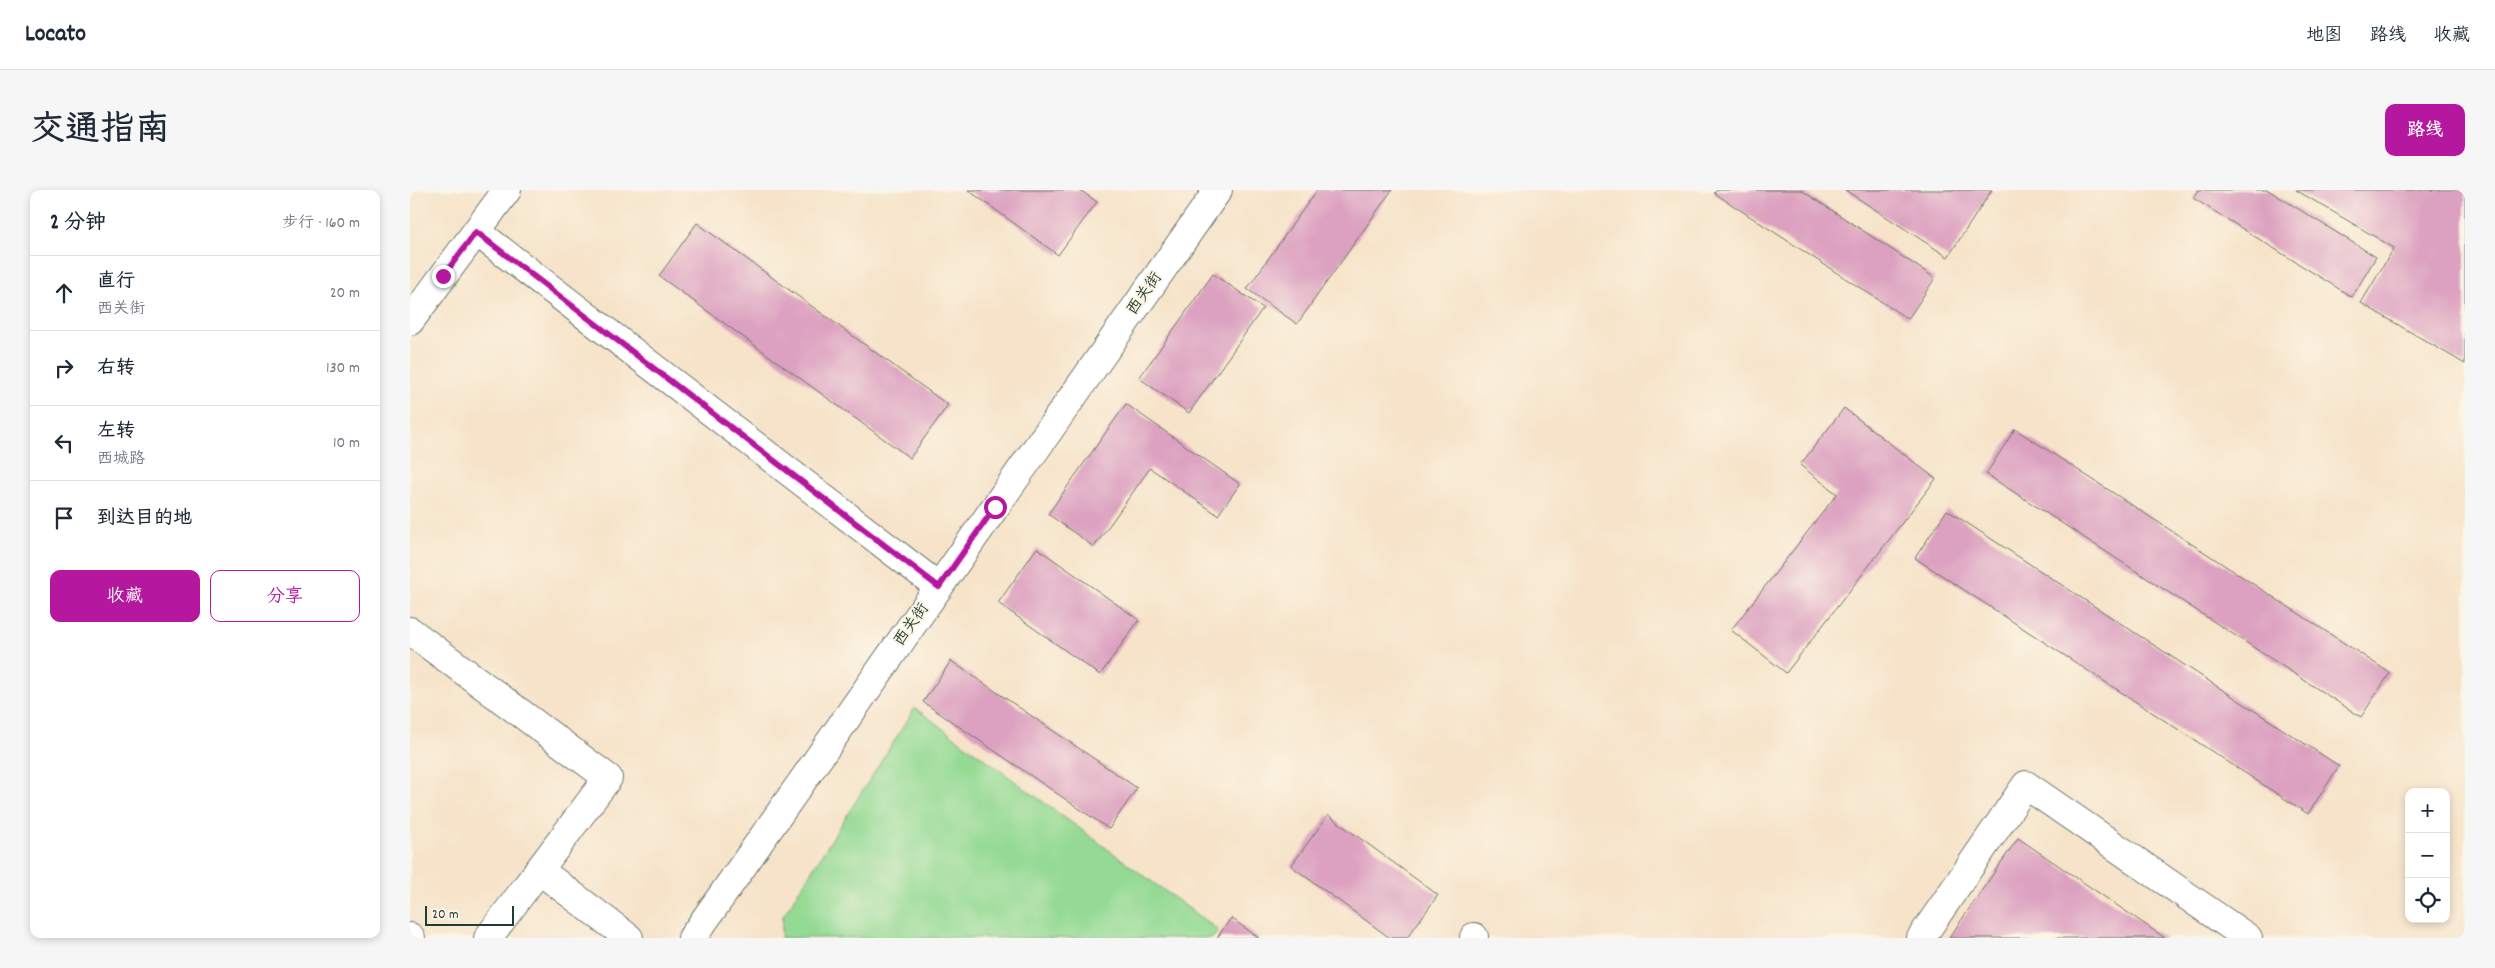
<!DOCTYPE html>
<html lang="zh">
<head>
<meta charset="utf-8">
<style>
  :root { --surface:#fff; --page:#f6f6f7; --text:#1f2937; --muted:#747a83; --line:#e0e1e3; --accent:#b5179e }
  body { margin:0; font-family:Dekko,"LXGW WenKai TC",sans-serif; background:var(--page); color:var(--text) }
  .controls { position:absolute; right:15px; bottom:15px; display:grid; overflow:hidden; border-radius:10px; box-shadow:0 2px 8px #0003 }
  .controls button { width:45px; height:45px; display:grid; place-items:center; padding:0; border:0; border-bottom:1px solid var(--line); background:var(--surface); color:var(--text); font:25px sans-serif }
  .scale { position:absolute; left:15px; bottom:12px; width:89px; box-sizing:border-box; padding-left:5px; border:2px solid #1f3d34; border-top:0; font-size:14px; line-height:18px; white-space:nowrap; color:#1f3d34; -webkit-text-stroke:4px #fcf5e5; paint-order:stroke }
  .stop { position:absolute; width:15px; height:15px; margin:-11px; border:4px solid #b5179e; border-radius:50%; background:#fff }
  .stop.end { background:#b5179e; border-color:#fff; box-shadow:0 1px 5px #0008 }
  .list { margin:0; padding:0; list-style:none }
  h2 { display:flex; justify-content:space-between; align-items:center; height:65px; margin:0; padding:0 20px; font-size:21px }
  h2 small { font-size:16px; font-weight:400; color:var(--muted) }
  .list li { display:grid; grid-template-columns:32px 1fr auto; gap:15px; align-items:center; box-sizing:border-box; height:75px; padding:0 20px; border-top:1px solid var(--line) }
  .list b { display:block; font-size:19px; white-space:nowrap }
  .list p { margin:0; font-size:16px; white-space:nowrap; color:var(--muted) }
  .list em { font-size:16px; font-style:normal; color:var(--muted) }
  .actions { display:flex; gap:10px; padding:15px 20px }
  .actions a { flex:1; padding:11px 0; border:1px solid var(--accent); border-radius:10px; text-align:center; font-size:18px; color:var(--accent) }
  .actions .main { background:var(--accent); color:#fff }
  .icon { flex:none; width:28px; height:28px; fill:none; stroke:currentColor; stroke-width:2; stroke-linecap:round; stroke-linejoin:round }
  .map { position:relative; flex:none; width:2055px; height:748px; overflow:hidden; border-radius:10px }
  header { display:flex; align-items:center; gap:30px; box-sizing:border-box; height:70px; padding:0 25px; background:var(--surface); border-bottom:1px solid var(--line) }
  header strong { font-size:24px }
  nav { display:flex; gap:28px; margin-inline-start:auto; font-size:18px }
  .intro { display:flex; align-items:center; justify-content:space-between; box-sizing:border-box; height:120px; padding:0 30px }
  h1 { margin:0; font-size:35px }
  .button { padding:12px 22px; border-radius:10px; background:var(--accent); color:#fff; font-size:18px; font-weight:700 }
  main { display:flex; gap:30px; padding:0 30px }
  aside { flex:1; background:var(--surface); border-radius:10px; box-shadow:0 2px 8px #0003 }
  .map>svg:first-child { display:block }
</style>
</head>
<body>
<header>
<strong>Locato</strong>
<nav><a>地图</a><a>路线</a><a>收藏</a></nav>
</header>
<div class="intro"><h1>交通指南</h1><a class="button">路线</a></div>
<main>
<aside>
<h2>2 分钟<small>步行 · 160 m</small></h2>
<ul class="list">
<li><svg class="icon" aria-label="ahead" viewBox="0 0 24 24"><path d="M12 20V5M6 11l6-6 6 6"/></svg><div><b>直行</b><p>西关街</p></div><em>20 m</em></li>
<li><svg class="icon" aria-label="right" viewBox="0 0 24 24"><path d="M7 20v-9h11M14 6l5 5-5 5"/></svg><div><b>右转</b></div><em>130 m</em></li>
<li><svg class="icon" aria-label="left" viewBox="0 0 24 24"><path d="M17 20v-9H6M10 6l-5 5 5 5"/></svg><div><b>左转</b><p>西城路</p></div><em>10 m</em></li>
<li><svg class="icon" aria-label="arrive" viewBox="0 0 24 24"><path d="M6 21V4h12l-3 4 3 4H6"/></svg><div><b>到达目的地</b></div></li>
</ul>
<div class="actions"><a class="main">收藏</a><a>分享</a></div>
</aside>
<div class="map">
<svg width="2055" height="748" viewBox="0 0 2055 748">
  <rect width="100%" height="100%" fill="#fcf5e5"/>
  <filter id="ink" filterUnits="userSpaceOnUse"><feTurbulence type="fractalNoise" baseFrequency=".02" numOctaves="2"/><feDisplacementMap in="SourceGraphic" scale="10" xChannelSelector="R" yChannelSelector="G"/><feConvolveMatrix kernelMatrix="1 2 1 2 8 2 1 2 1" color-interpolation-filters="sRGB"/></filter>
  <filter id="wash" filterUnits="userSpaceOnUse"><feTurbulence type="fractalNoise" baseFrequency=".0096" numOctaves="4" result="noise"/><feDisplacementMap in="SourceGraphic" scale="20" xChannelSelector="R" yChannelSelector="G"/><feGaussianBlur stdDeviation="1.12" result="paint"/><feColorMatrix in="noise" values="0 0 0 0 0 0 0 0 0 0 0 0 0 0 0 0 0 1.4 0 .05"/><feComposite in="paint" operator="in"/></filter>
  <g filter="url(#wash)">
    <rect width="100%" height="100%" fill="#f6e3c9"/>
    <polygon fill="#94da94" stroke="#5a8c64" points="505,518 808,740 803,748 371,748 373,726"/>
    <g id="blocks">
      <g fill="#dca0c0">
        <polygon points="558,0 670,0 687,12 648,65"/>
        <polygon points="907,0 982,0 887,134 837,99"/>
        <polygon points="1307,0 1391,0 1525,88 1498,129 1304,3"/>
        <polygon points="1435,0 1582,0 1538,67"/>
        <polygon points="1788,0 1858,0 1966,67 1942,107 1783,8"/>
        <polygon points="1886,0 2055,0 2055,174 1951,113 1984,58"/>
        <polygon points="287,33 538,215 500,268 249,86"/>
        <polygon points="803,84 853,118 779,223 729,188"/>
        <polygon points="716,214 830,294 808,325 740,278 684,357 638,324"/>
        <polygon points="1434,218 1526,289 1376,483 1321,440 1427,304 1390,275"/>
        <polygon points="1605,239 1980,483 1951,527 1576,284"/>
        <polygon points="1537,320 1929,576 1898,624 1505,368"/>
        <polygon points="627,358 729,430 690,485 588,413"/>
        <polygon points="541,471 727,598 699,639 513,512"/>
        <polygon points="918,625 1028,705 997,748 980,748 881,676"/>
        <polygon points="1608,648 1755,748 1539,748"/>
        <polygon points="821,728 849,748 807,748"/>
      </g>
    </g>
  </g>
  <g filter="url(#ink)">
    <use href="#blocks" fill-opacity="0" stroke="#6a7768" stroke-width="1"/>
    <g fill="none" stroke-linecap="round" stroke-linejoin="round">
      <defs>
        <g id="minor">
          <polyline points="67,42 529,397"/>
          <polyline points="0,131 97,0"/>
          <polyline points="0,441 198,588 78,748"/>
          <polyline points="129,680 219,748"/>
          <polyline points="0,747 1,748"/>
          <polyline points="282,748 808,0"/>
          <polyline points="1064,748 1064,747"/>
          <polyline points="1511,748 1616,595 1838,748"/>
        </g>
      </defs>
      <use href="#minor" stroke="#6a7768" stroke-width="30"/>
      <polyline stroke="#6a7768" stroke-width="3" stroke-dasharray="4 4" stroke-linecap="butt" points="2021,1 2022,0"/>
      <use href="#minor" stroke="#fff" stroke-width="28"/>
    </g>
  </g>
  <g fill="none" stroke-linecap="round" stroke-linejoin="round" filter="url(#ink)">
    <polyline stroke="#b5179e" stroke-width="6" points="33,86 66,42 529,397 585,317"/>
  </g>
  <g text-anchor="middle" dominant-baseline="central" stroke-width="4" stroke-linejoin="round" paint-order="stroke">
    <g font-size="16" fill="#1f3d34" stroke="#fcf5e5">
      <text transform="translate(735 104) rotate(-55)">西关街</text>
      <text transform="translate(502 435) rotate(-55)">西关街</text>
    </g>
  </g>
</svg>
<div class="controls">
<button>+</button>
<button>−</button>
<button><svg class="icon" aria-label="locate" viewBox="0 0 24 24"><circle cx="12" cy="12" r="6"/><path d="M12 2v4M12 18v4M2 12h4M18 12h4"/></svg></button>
</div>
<div class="scale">20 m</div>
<div class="stop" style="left:585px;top:317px"></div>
<div class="stop end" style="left:33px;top:86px"></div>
</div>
</main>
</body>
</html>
